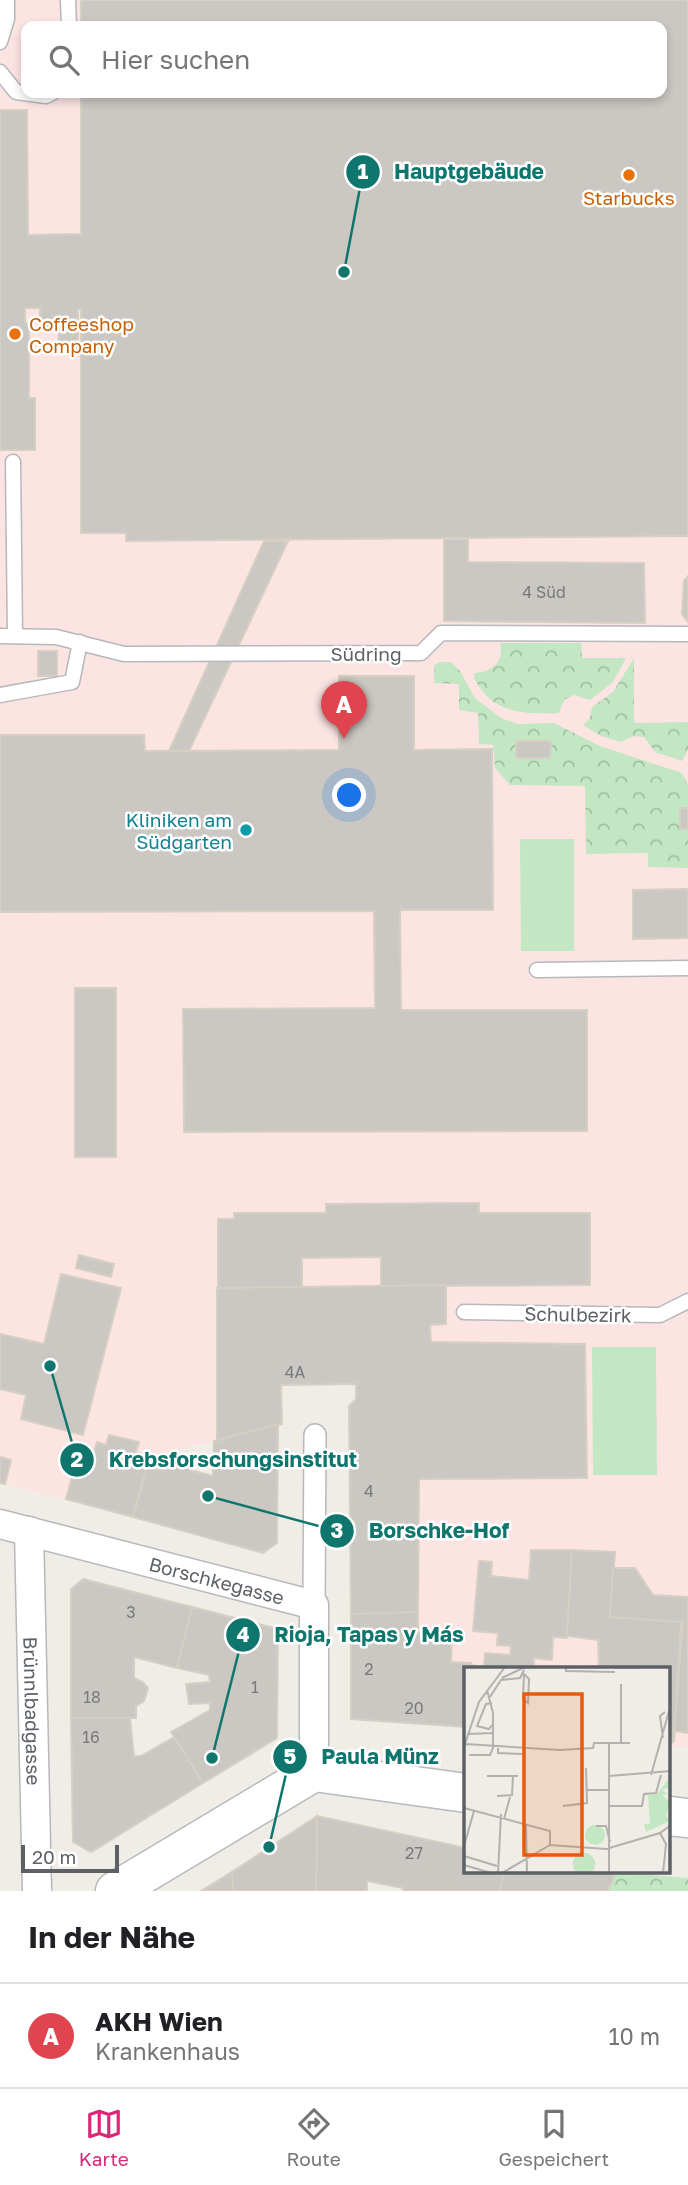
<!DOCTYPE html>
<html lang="de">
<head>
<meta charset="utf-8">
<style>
  :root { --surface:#fff; --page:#f2f2f2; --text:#202124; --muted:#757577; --line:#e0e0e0; --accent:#db2777 }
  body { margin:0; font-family:"Golos Text",sans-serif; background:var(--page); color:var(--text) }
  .scale { position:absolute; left:21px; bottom:18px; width:98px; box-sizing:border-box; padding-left:7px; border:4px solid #5d6166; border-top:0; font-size:19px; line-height:24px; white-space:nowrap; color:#5d6166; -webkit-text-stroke:5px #fff; paint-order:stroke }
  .you { position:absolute; left:350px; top:796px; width:24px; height:24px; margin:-18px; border:5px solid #fff; border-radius:50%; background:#1a73e8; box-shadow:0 0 0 10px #1a73e833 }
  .badge { display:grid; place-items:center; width:46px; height:46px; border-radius:50%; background:var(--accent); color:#fff; font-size:23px; font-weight:700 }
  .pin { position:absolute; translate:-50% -58px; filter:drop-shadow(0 2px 4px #0008) }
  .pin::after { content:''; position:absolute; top:37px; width:24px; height:21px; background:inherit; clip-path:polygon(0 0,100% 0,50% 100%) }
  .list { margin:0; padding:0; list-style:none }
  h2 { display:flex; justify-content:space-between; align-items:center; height:91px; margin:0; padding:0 28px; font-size:30px }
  h2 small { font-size:23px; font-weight:400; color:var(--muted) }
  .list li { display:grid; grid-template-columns:46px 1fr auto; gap:21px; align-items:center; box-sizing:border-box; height:105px; padding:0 28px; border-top:2px solid var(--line) }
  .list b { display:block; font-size:26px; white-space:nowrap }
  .list p { margin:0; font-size:23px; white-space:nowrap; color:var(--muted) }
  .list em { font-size:23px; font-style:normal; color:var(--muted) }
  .icon { flex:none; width:38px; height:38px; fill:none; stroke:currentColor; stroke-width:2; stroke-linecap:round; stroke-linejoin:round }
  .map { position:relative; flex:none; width:688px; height:1891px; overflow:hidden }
  .search { position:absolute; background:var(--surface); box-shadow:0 4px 10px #0003; left:21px; right:21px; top:21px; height:77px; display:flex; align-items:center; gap:18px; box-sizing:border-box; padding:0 24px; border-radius:14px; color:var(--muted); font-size:26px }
  .sheet { height:196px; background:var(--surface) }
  nav { display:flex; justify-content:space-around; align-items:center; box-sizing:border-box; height:98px; border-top:2px solid var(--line); background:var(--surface); font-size:19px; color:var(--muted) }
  nav a { display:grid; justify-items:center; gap:4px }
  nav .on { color:var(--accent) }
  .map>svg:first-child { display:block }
</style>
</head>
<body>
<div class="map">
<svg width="688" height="1891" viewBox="0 0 688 1891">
  <defs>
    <pattern id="forest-crowns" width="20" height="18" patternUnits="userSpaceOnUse" patternTransform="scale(1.75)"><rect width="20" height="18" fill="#c3e7c2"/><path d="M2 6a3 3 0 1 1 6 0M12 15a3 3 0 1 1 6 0" fill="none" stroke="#a2bfa1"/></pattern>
  </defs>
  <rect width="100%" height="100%" fill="#f0ede6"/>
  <path fill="#fce4e3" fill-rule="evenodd" d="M0,0H688V1747L669,1746V1669H466L351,1719L349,1406L356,1399L355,1384L281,1385L282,1424L150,1457L133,1517L0,1483ZM26,26H662V93H26Z"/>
  <g fill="url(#forest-crowns)">
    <path d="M500,643H581L582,658H626L613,682L590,700L574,695L564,700L559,713C522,714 492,714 474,678L475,673C493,672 504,662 500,643Z"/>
    <polygon points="634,658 634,723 688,722 688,749 682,761 655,752 644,737 633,736 621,742 601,736 583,725 590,718 592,707 613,692"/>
    <polygon points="440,662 451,662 460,671 475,698 501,718 518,724 554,723 600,746 682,773 688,785 688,868 648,867 648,853 586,854 585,786 510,785 495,768 493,745 479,744 478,713 459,710 459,684 434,683 434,665"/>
    <polygon points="616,1872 688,1878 688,1891 608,1891"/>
  </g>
  <g fill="#c3e7c2">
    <polygon points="520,839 574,839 574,951 521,951"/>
    <polygon points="592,1347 656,1347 657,1475 593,1475"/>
  </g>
  <g fill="#cbc8c3" stroke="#d5cfc4" stroke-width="2">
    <polygon points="81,0 688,0 688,536 126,541 126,533 81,533 81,309 78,309 78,352 58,351 59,329 40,328 40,308 25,308 25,323 29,323 29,398 35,398 35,450 0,450 0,110 27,110 28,235 81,234 81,93 662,93 662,26 81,26"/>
    <polygon points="444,539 468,539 468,562 644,563 645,623 444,621"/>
    <polygon points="264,541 288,541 189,751 169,751"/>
    <polygon points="688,576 688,622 682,614 684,581"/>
    <rect x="38" y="651" width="19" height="25"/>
    <polygon points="339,676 414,676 414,750 492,749 493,910 400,910 401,1010 587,1010 587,1131 184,1132 183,1009 375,1008 374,911 0,912 0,735 144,735 145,751 339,750"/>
    <polygon points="516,741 551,741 550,758 516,758"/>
    <rect x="680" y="808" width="8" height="21"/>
    <polygon points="688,889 688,938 633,939 633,890"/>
    <rect x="75" y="988" width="41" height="169"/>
    <polygon points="479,1203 479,1213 590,1213 590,1285 381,1286 381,1257 302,1258 302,1287 218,1288 218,1219 234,1219 234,1213 326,1213 326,1204"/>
    <polygon points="79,1255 114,1264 111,1277 76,1268"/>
    <polygon points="61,1274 121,1288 83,1435 21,1419 26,1395 0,1389 0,1334 44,1344"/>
    <polygon points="446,1285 446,1324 430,1325 431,1342 585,1344 587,1478 419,1479 418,1612 351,1614 349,1406 356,1399 356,1384 281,1385 282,1424 217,1441 217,1288"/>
    <polygon points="278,1424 277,1543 263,1553 133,1517 147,1467 159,1470 161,1462 180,1467 182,1457 193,1459 190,1470 213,1476 214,1441"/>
    <polygon points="109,1435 139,1442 136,1452 149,1457 133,1517 66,1499 80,1448 94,1452 97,1442 106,1445"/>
    <polygon points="0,1457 11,1460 5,1484 0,1483"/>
    <polygon points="531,1550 572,1550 567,1638 553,1637 552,1660 534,1658 534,1669 471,1669 471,1665 484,1667 485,1653 510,1655 511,1646 497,1645 498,1633 473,1631 479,1561 492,1562 491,1576 529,1580"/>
    <polygon points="572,1550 615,1552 610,1617 681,1622 674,1741 669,1745 669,1669 599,1669 598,1640 567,1636"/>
    <polygon points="613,1568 635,1568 653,1595 688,1597 688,1733 674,1731 683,1622 610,1617"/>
    <polygon points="83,1579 192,1607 177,1668 134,1657 134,1678 143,1682 148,1688 144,1701 136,1706 136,1718 71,1718 71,1589"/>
    <polygon points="192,1607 278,1629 277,1738 203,1783 171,1732 210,1710 210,1703 189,1704 186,1684 210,1682 209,1675 177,1668"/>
    <polygon points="418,1612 418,1633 452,1635 451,1662 471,1663 471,1669 466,1669 466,1727 351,1719 351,1614"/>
    <polygon points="71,1718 130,1718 134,1756 141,1756 174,1737 203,1783 91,1852 73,1842"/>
    <polygon points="317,1816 466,1848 466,1872 504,1872 500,1891 403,1891 403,1888 367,1881 367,1891 316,1891"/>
    <polygon points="317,1816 316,1891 233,1891 232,1872"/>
    <polygon points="232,1872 233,1891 201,1891"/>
    <polygon points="504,1872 616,1872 608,1891 500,1891"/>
  </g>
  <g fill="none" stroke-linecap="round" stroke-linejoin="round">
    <defs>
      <g id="service">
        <polyline points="68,0 69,26"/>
        <polyline points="0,42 7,19 7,0"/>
        <polyline points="0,72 16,92 46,96 52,93"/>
        <polyline points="13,462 15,636"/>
        <polyline points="0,636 56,637 124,654 421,653 441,633 688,634"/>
        <polyline points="0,695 72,682 80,642"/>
        <polyline points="537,970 688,968"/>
        <polyline points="464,1312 660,1315 688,1301"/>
      </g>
      <polyline id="pedestrian" points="314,1605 315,1435"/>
      <g id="minor">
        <path id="s1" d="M0,1524L314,1605V1772"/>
        <path id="s2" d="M29,1531L37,1891"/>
      </g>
      <g id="secondary">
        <polyline points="669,1816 688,1818"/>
        <polyline points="115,1891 314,1772 466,1793"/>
      </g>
    </defs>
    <use href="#service" stroke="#b6b8bc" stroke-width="17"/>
    <use href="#pedestrian" stroke="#b6b8bc" stroke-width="24"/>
    <use href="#minor" stroke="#b6b8bc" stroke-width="31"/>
    <use href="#secondary" stroke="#b7babf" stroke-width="41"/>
    <use href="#service" stroke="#fff" stroke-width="14"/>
    <use href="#pedestrian" stroke="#fff" stroke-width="21"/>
    <use href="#minor" stroke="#fff" stroke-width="28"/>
    <use href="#secondary" stroke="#fff" stroke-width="38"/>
  </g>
  <g fill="#e8710a" stroke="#fff" stroke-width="2.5">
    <circle cx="629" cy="175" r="7"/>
    <circle cx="15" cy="334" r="7"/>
  </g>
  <circle fill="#0f9aa8" stroke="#fff" stroke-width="2.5" cx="246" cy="830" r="7"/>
  <g text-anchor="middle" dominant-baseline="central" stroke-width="5" stroke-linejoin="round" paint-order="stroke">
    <g font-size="16" fill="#787b7d">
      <text x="544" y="592">4 Süd</text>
      <text x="295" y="1372">4A</text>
      <text x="369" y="1491">4</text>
      <text x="131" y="1612">3</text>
      <text x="369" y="1669">2</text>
      <text x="255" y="1687">1</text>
      <text x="92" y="1697">18</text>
      <text x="414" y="1708">20</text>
      <text x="91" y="1737">16</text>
      <text x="414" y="1853">27</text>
    </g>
    <g font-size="19" fill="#c56008" stroke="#fff">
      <text x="629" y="197">Starbucks</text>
      <text x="29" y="323" text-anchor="start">Coffeeshop<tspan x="29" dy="22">Company</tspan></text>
    </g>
    <g font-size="19" fill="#5d6166" stroke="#fff">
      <text x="366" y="653">Südring</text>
      <text transform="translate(578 1314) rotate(1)">Schulbezirk</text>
      <text stroke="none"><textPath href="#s1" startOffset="224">Borschkegasse</textPath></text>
      <text stroke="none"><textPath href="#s2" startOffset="180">Brünnlbadgasse</textPath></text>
    </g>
    <g font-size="19" fill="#0d838f" stroke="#fff" text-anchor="end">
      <text x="232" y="819">Kliniken am<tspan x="232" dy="22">Südgarten</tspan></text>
    </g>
  </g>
  <g transform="translate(464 1667)">
    <rect width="206" height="206" fill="#f0ede6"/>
    <path d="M121 168a10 10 0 1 1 20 0a10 10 0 1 1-20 0Z" fill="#c3e7c2"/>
    <path d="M206,110V120L198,123L204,127L198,128L206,135L202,149L206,154L182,165L180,157H186L184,128L193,127ZM109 197a11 11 0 1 1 22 0a11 11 0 1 1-22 0Z" fill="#c3e7c2"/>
    <path fill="none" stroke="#b1b1af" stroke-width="2" d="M95,0H137M102,0V4L151,5M143,0L175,1M60,7L65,12L64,36L59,32ZM38,11L61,0M26,30L37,13L56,11L60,3M28,36L22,37L13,59L25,62L28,58M3,67L29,66M199,71L196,49L201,45M157,76V17M1,77L95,83L129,81L130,76H166M0,80L15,35L41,0M34,81V86L59,87M5,88H26L29,81V46L23,23M187,108L207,37M23,109H54M145,109L207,104M123,123H146M33,129L48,128L49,109M99,139L123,136L122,101M146,139H178L180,127L192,126L197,108M0,141L86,164V178M40,152L46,130M62,158L63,206M132,159H142L146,175M196,166L202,177L199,206M0,179L10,144M0,189L33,199M0,198L27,206M34,206L37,147M38,206L86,178L142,182L196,166L207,158M64,206H86M145,206V76"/>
    <path fill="#e8590c" fill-opacity="0.15" stroke="#e8590c" stroke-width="3.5" d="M60,27H118V188H60Z"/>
    <rect width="206" height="206" fill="none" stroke="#5d6166" stroke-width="3.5"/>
  </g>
  <path fill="none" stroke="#0f766e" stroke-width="2.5" d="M344 272L363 172M50 1366L77 1460M208 1496L337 1531M212 1758L243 1635M269 1847L290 1757"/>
  <g fill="#0f766e" stroke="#fff" stroke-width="2.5">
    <circle cx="344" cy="272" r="7"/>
    <circle cx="50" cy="1366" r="7"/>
    <circle cx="208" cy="1496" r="7"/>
    <circle cx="212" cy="1758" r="7"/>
    <circle cx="269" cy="1847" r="7"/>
    <circle cx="363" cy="172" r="18"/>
    <circle cx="77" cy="1460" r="18"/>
    <circle cx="337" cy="1531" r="18"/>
    <circle cx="243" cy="1635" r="18"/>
    <circle cx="290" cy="1757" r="18"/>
  </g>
  <g font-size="21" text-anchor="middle" font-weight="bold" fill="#fff">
    <text x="363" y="179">1</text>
    <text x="77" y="1467">2</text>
    <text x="337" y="1538">3</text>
    <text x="243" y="1642">4</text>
    <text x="290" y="1764">5</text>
  </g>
  <g font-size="21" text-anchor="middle" font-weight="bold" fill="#0f766e" stroke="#fff" stroke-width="5" stroke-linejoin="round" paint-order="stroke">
    <text x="469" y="179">Hauptgebäude</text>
    <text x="233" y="1467">Krebsforschungsinstitut</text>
    <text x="439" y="1538">Borschke-Hof</text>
    <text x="369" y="1642">Rioja, Tapas y Más</text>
    <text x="380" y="1764">Paula Münz</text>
  </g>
</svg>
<div class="scale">20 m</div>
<div class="you"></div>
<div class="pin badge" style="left:344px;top:739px;background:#e0444e">A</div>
<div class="search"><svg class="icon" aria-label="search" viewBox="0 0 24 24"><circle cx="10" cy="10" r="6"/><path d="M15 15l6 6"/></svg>Hier suchen</div>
</div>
<section class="sheet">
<h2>In der Nähe<small></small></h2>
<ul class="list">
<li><span class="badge" style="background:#e0444e">A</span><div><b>AKH Wien</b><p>Krankenhaus</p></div><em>10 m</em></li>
</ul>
</section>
<nav>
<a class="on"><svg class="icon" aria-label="map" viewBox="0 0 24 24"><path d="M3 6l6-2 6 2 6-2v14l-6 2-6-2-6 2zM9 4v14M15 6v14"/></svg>Karte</a>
<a><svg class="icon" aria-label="directions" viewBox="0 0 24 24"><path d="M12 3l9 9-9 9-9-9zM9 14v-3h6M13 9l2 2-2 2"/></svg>Route</a>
<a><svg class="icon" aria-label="saved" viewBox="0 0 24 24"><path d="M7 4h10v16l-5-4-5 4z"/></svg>Gespeichert</a>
</nav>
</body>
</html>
